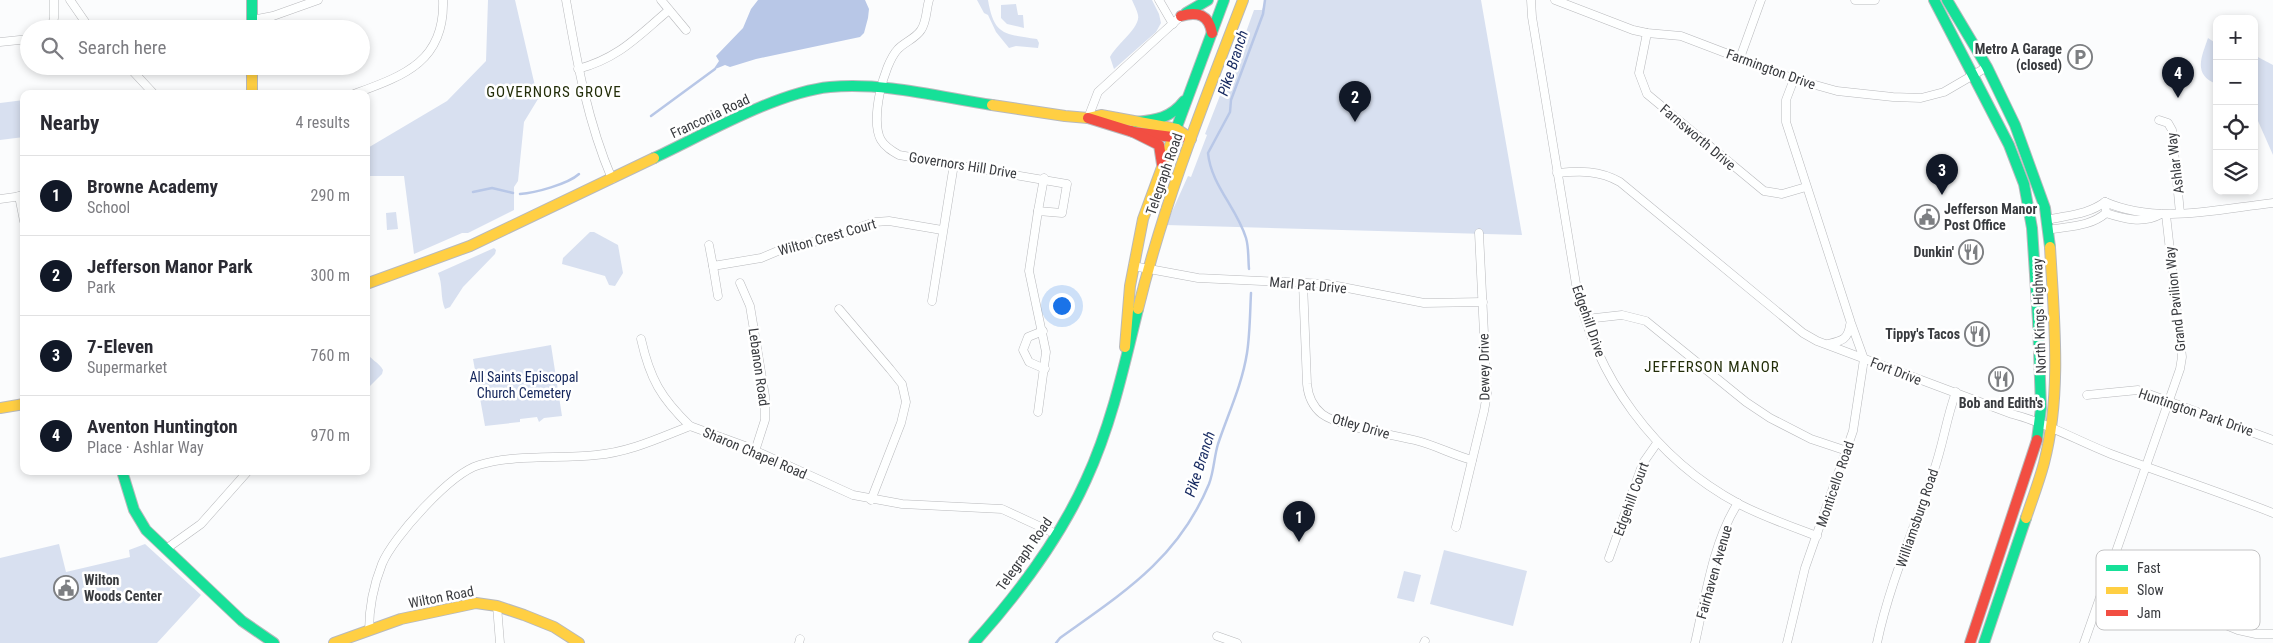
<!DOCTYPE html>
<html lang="en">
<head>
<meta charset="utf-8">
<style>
  :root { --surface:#fff; --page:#f2f2f3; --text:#2b2b33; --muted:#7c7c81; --line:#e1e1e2; --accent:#111827 }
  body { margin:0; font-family:"Roboto Condensed",sans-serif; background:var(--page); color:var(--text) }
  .controls { position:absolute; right:15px; top:15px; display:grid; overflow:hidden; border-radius:10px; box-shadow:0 2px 8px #0003 }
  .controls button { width:45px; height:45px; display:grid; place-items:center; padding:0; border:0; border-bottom:1px solid var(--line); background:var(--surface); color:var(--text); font:25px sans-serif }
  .you { position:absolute; left:1061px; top:305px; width:18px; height:18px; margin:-12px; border:4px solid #fff; border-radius:50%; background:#1a73e8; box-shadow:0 0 0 8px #1a73e833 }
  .badge { display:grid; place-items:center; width:32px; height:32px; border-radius:50%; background:var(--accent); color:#fff; font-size:16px; font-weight:700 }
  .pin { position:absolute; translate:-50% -41px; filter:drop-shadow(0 1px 2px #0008) }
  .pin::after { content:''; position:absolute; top:26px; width:18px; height:15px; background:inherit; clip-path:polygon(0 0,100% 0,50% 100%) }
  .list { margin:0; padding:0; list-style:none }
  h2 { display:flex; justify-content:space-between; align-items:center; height:65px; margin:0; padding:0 20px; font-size:21px }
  h2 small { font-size:16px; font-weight:400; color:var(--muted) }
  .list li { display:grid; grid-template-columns:32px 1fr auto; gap:15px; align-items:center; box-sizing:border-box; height:80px; padding:0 20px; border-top:1px solid var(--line) }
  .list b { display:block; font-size:19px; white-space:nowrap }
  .list p { margin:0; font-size:16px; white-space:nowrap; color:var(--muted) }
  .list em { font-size:16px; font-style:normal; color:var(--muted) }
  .icon { flex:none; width:28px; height:28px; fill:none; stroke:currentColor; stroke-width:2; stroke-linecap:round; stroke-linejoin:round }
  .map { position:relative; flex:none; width:2273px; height:643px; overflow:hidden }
  .search { position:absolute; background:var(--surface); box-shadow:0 2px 8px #0003; left:20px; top:20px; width:350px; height:55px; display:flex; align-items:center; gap:12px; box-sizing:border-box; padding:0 18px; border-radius:28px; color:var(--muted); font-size:19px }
  .panel { position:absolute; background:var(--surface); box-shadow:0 2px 8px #0003; left:20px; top:90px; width:350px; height:385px; border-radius:10px }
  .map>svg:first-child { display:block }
</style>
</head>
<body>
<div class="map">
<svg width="2273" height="643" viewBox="0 0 2273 643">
  <rect width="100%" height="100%" fill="#fbfcfd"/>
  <g fill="#d8e0f0">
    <polygon points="488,0 515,0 538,99 524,122 518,181 514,187 514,210 468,233 462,233 414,254 404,176 366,176 366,149 447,101 486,61"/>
    <path d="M977,0H988C994,36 1005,34 1037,39L1039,43L1038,48L1016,46L1009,48L996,32L988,15L984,13Z"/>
    <path d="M1132,0H1152L1159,14L1161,23L1156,32L1114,69L1110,57C1116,45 1141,27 1138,15C1137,10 1134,5 1132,0Z"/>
    <polygon points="1266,0 1481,0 1522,235 1166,225 1188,176 1191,177 1207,135 1205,134 1230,70 1233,68 1254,10 1262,10"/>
    <polygon points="1016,4 1018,15 1023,15 1024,28 1007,24 1001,18 1001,5"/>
    <path d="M2208,38L2217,44V84C2192,75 2202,56 2208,38Z"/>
    <polygon points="2254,55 2273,65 2273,155 2254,112"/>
    <polygon points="24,100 24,137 0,140 0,103"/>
    <polygon points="396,212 398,229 387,230 386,213"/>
    <polygon points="590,232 594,232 618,245 623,273 615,286 609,285 605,276 562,264 563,258"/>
    <path d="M494,248L496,250L495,254L463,287L450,307L445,309C440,298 443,284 438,273Z"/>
    <polygon points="551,345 562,416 544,418 539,422 537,417 520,419 520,422 485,426 473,359"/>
    <path d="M366,351C370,360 379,362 383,370L382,374L366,390Z"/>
    <polygon points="59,544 66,572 130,557 129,550 145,544 201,595 157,643 0,643 0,558"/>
    <polygon points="1444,550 1527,571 1513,626 1430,604"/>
    <polygon points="1404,571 1421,575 1414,602 1397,598"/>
  </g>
  <polygon fill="#b8c7e7" points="758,0 865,0 869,9 868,18 864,33 860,37 756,59 730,67 725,65 713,70 719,61 716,56 743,28 751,9"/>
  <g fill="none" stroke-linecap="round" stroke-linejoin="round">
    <g stroke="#b8c7e7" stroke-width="2.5">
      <polyline points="651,116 715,69"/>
      <polyline points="473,192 492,188 513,193"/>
      <path d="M520,194C535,193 568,184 579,174"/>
      <path d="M1249,269C1248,259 1249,248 1246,238C1237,208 1211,185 1208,153L1230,112L1231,100L1263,14L1265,0"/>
      <path d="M1056,643L1060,638C1123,593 1178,559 1209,484C1214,471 1214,457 1218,444C1228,414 1242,385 1247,353C1250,334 1250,312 1251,293"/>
    </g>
    <defs>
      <g id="street">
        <polyline points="70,0 90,29"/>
        <path d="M566,0C577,62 587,120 612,179"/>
        <polyline points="661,0 686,30"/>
        <path d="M929,0C926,10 927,21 921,30C916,38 905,42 898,49C883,65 870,121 881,140C885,147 892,151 899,155L1067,184L1062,213L1038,211L1029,271L1046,352L1038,412"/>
        <polyline points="1159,0 1173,24"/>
        <path d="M1531,0L1532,17L1576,284C1595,377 1655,459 1739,504C1764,517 1790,526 1817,536"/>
        <polyline points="1555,0 1633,30 1647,33 1681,36 1794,79 1837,91 1893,97 1921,98 1944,92 1987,67"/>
        <polyline points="1855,0 1875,0"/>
        <polyline points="252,20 273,16 318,0"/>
        <polyline points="51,29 54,18 54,0"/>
        <polyline points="1647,33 1639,73 1647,94 1764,191 1782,194 1806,187"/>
        <polyline points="0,42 29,39"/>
        <polyline points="1740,58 1761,0"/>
        <polyline points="128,66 154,94"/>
        <path d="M578,69C619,58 638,36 669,10"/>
        <path d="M354,94C403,76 445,62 443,0"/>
        <polyline points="1088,118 1098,92 1181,16"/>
        <polyline points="2159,120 2168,123 2172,130 2180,213"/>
        <path d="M1557,173C1580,171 1599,170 1620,182L1803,333L1817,341L2012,414C2047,423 2078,441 2111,454C2165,474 2220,492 2273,513"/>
        <polyline points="19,196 24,221"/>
        <polyline points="0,199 22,196"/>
        <path d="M2105,202C2158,225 2218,209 2273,203"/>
        <polyline points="1038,211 1044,178"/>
        <path d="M2106,213C2124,219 2143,224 2161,214"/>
        <path d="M2047,220C2068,215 2087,215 2105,202"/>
        <path d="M2048,230C2068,226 2090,227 2106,213L2105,202"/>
        <polyline points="709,245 713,266 761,258 785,248 823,240 875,222 889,221 942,230"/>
        <polyline points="713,266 718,296"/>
        <polyline points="1133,266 1198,278 1327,284 1424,303 1483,302"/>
        <polyline points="740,283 750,306 765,396 765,420 755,451"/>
        <path d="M1303,283L1307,384C1308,395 1312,406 1322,414C1339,427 1395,435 1418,441C1437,446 1453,455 1472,460"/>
        <polyline points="932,301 954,164"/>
        <polyline points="839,309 890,369 902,384 906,402 901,423 871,500"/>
        <polyline points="1586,319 1622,315 1646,321 1746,402 1770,418 1811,439 1847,451"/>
        <polyline points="1043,331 1028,337 1023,350 1029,362 1045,369"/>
        <path d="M641,339C650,379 661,398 690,426"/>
        <path d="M1828,344C1841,341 1848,340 1850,325"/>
        <polyline points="2087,395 2138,390 2273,440"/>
        <polyline points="1456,527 1484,411 1487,394 1479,233"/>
        <polyline points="166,549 201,524 248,471"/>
        <polyline points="1609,558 1643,463 1657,443"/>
        <polyline points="2108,577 2238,630 2256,634 2273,634"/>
        <polyline points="497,606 500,643"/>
        <path d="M369,631C369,609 374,584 382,564C393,537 451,473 479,465C516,454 558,459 596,455C630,452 659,438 690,426L745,446L853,495L902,504L1002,509L1056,534"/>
        <polyline points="1217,636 1237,643"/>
        <polyline points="799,643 800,639"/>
        <polyline points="1424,643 1425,641"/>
        <path d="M1695,643C1705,599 1713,541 1738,503"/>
        <polyline points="1787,643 1805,568 1853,431 1864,359 1851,323 1786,122 1786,100 1794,79"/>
        <path d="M1877,643C1889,585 1914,529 1933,473C1943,446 1946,419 1956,392"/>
        <polyline points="2084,643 2180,369 2182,357 2166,215"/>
      </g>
      <g id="fast">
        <polyline points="252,0 252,29"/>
        <polyline points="1934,0 2009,145 2024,184 2032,228 2038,321 2041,408 2037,440"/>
        <polyline points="1947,0 1987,67 2015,125 2045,208 2050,247"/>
        <polyline points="1186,13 1208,0"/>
        <path d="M1136,122C1156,120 1171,118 1184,101"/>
        <polyline points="1172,140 1224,0"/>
        <path d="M654,158C703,135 777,92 830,87C884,82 940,97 992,105"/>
        <polyline points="122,471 134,510 146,530 242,621 274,643"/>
        <path d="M974,643C1018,594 1059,540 1086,480C1111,426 1124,367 1138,309"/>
        <polyline points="1984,643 2026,518"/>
      </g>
      <g id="slow">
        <polyline points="252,66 252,94"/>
        <polyline points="992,105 1065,116 1088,118 1101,115 1177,129 1191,139"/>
        <polyline points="366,284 470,246 654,158"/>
        <path d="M1138,309C1164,202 1204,102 1243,0"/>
        <polyline points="1125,347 1130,286 1143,219 1172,140"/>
        <polyline points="0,408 24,404"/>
        <path d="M2026,518C2032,500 2039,482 2044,463C2062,393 2054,319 2050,247"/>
        <polyline points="334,643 401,619 476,603 497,606 524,615 554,627 579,643"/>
      </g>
      <g id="jam">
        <path d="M1181,16C1198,11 1209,15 1212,33"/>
        <polyline points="1088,118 1133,132 1180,138"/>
        <polyline points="1131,131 1159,145 1162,164"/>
        <polyline points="1970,643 2037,440"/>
      </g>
    </defs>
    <use href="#street" stroke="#b8b9bc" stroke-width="9"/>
    <use href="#fast" stroke="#b8b9bc" stroke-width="12"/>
    <use href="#slow" stroke="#b8b9bc" stroke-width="12"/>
    <use href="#jam" stroke="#b8b9bc" stroke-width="12"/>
    <use href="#street" stroke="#feffff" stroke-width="8"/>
    <use href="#fast" stroke="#16e098" stroke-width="10"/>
    <use href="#slow" stroke="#ffcf43" stroke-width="10"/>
    <use href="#jam" stroke="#f24e42" stroke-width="10"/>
  </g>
  <defs>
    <symbol id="parking-ring" viewBox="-11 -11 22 22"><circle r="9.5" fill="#fff" stroke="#7d7f82" stroke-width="1.5"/><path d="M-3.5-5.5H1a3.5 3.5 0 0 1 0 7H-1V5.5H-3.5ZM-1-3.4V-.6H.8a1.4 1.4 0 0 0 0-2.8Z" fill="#7d7f82"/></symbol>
    <symbol id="civic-ring" viewBox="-11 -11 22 22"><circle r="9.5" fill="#fff" stroke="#7d7f82" stroke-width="1.5"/><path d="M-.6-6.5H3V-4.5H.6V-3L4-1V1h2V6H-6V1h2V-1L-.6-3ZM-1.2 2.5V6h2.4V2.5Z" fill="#7d7f82"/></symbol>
    <symbol id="restaurant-ring" viewBox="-11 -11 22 22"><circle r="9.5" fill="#fff" stroke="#7d7f82" stroke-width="1.5"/><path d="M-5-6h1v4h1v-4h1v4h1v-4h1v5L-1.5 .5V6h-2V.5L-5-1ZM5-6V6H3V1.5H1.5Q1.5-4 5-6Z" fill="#7d7f82"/></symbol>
  </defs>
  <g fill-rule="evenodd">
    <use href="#parking-ring" x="2066" y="43" width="28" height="28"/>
    <use href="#civic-ring" x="1913" y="203" width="28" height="28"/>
    <use href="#restaurant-ring" x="1957" y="238" width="28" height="28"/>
    <use href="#restaurant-ring" x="1963" y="320" width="28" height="28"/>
    <use href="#restaurant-ring" x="1987" y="365" width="28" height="28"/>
    <use href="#civic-ring" x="52" y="574" width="28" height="28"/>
  </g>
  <g text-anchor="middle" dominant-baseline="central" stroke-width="5" stroke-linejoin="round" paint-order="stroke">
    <g font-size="14" font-weight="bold" fill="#393b3f" stroke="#fff" text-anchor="end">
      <text x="2062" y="49">Metro A Garage<tspan x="2062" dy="16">(closed)</tspan></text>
      <text x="1944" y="209" text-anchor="start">Jefferson Manor<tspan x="1944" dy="16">Post Office</tspan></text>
      <text x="1954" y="252">Dunkin'</text>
      <text x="1960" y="334">Tippy's Tacos</text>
      <text x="2001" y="403" text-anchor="middle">Bob and Edith's</text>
      <text x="84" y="580" text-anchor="start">Wilton<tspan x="84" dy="16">Woods Center</tspan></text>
    </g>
    <g font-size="14" fill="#393b3f" stroke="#fff">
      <text transform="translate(1771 69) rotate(20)">Farmington Drive</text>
      <text transform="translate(710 116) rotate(-25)">Franconia Road</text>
      <text transform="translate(1698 137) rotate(40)">Farnsworth Drive</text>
      <text transform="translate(2175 163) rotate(-97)">Ashlar Way</text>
      <text transform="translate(963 165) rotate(9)">Governors Hill Drive</text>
      <text transform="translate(1164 174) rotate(-71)">Telegraph Road</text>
      <text transform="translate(827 237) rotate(-16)">Wilton Crest Court</text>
      <text transform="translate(1308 285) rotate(5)">Marl Pat Drive</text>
      <text transform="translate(2175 299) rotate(-96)">Grand Pavilion Way</text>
      <text transform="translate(2039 316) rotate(-92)">North Kings Highway</text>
      <text transform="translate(1589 321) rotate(71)">Edgehill Drive</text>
      <text transform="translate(759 367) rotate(82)">Lebanon Road</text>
      <text transform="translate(1484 367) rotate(-91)">Dewey Drive</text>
      <text transform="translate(1896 371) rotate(21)">Fort Drive</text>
      <text transform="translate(2196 412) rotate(19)">Huntington Park Drive</text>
      <text transform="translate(1361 426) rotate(16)">Otley Drive</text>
      <text transform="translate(755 453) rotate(23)">Sharon Chapel Road</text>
      <text transform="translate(1835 484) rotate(-71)">Monticello Road</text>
      <text transform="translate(1631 499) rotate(-70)">Edgehill Court</text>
      <text transform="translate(1917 518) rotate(-71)">Williamsburg Road</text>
      <text transform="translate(1024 554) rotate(-55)">Telegraph Road</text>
      <text transform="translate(1714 572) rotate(-74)">Fairhaven Avenue</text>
      <text transform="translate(441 597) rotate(-11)">Wilton Road</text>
    </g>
    <g font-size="14" fill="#13255b" stroke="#fff">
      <text x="524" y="377">All Saints Episcopal<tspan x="524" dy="16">Church Cemetery</tspan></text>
    </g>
    <g font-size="15" font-style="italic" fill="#182b62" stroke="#fff">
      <text transform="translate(1233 63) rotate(-72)">Pike Branch</text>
      <text transform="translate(1200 464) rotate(-72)">Pike Branch</text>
    </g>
    <g font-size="15" letter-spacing="1" fill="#232e09" stroke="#fff">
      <text x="554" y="92">GOVERNORS GROVE</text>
      <text x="1712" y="367">JEFFERSON MANOR</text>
    </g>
  </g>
  <rect x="2096" y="550" width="164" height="80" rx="8" fill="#fff" stroke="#c4c4c5" stroke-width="1"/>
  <rect x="2106" y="565" width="22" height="6" fill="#16e098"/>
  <rect x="2106" y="587" width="22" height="7" fill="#ffcf43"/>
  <rect x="2106" y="610" width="22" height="6" fill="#f24e42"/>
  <g font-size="14" fill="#393b3f">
    <text x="2137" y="573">Fast</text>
    <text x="2137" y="595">Slow</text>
    <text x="2137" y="618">Jam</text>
  </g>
</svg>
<div class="controls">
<button>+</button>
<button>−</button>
<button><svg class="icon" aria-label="locate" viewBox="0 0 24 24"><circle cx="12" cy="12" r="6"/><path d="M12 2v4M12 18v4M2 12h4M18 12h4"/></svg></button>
<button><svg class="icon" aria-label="layers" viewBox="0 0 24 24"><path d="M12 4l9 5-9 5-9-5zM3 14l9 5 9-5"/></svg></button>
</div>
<div class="you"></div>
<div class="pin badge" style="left:1299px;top:542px">1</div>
<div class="pin badge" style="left:1355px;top:122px">2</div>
<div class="pin badge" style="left:1942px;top:195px">3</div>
<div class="pin badge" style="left:2178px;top:98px">4</div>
<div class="search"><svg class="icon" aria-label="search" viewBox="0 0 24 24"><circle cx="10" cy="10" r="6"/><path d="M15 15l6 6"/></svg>Search here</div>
<section class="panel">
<h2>Nearby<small>4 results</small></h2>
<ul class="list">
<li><span class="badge">1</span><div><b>Browne Academy</b><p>School</p></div><em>290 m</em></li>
<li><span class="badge">2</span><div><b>Jefferson Manor Park</b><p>Park</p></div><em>300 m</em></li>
<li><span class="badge">3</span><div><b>7-Eleven</b><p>Supermarket</p></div><em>760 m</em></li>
<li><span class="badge">4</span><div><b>Aventon Huntington</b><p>Place · Ashlar Way</p></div><em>970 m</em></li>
</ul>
</section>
</div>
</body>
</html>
